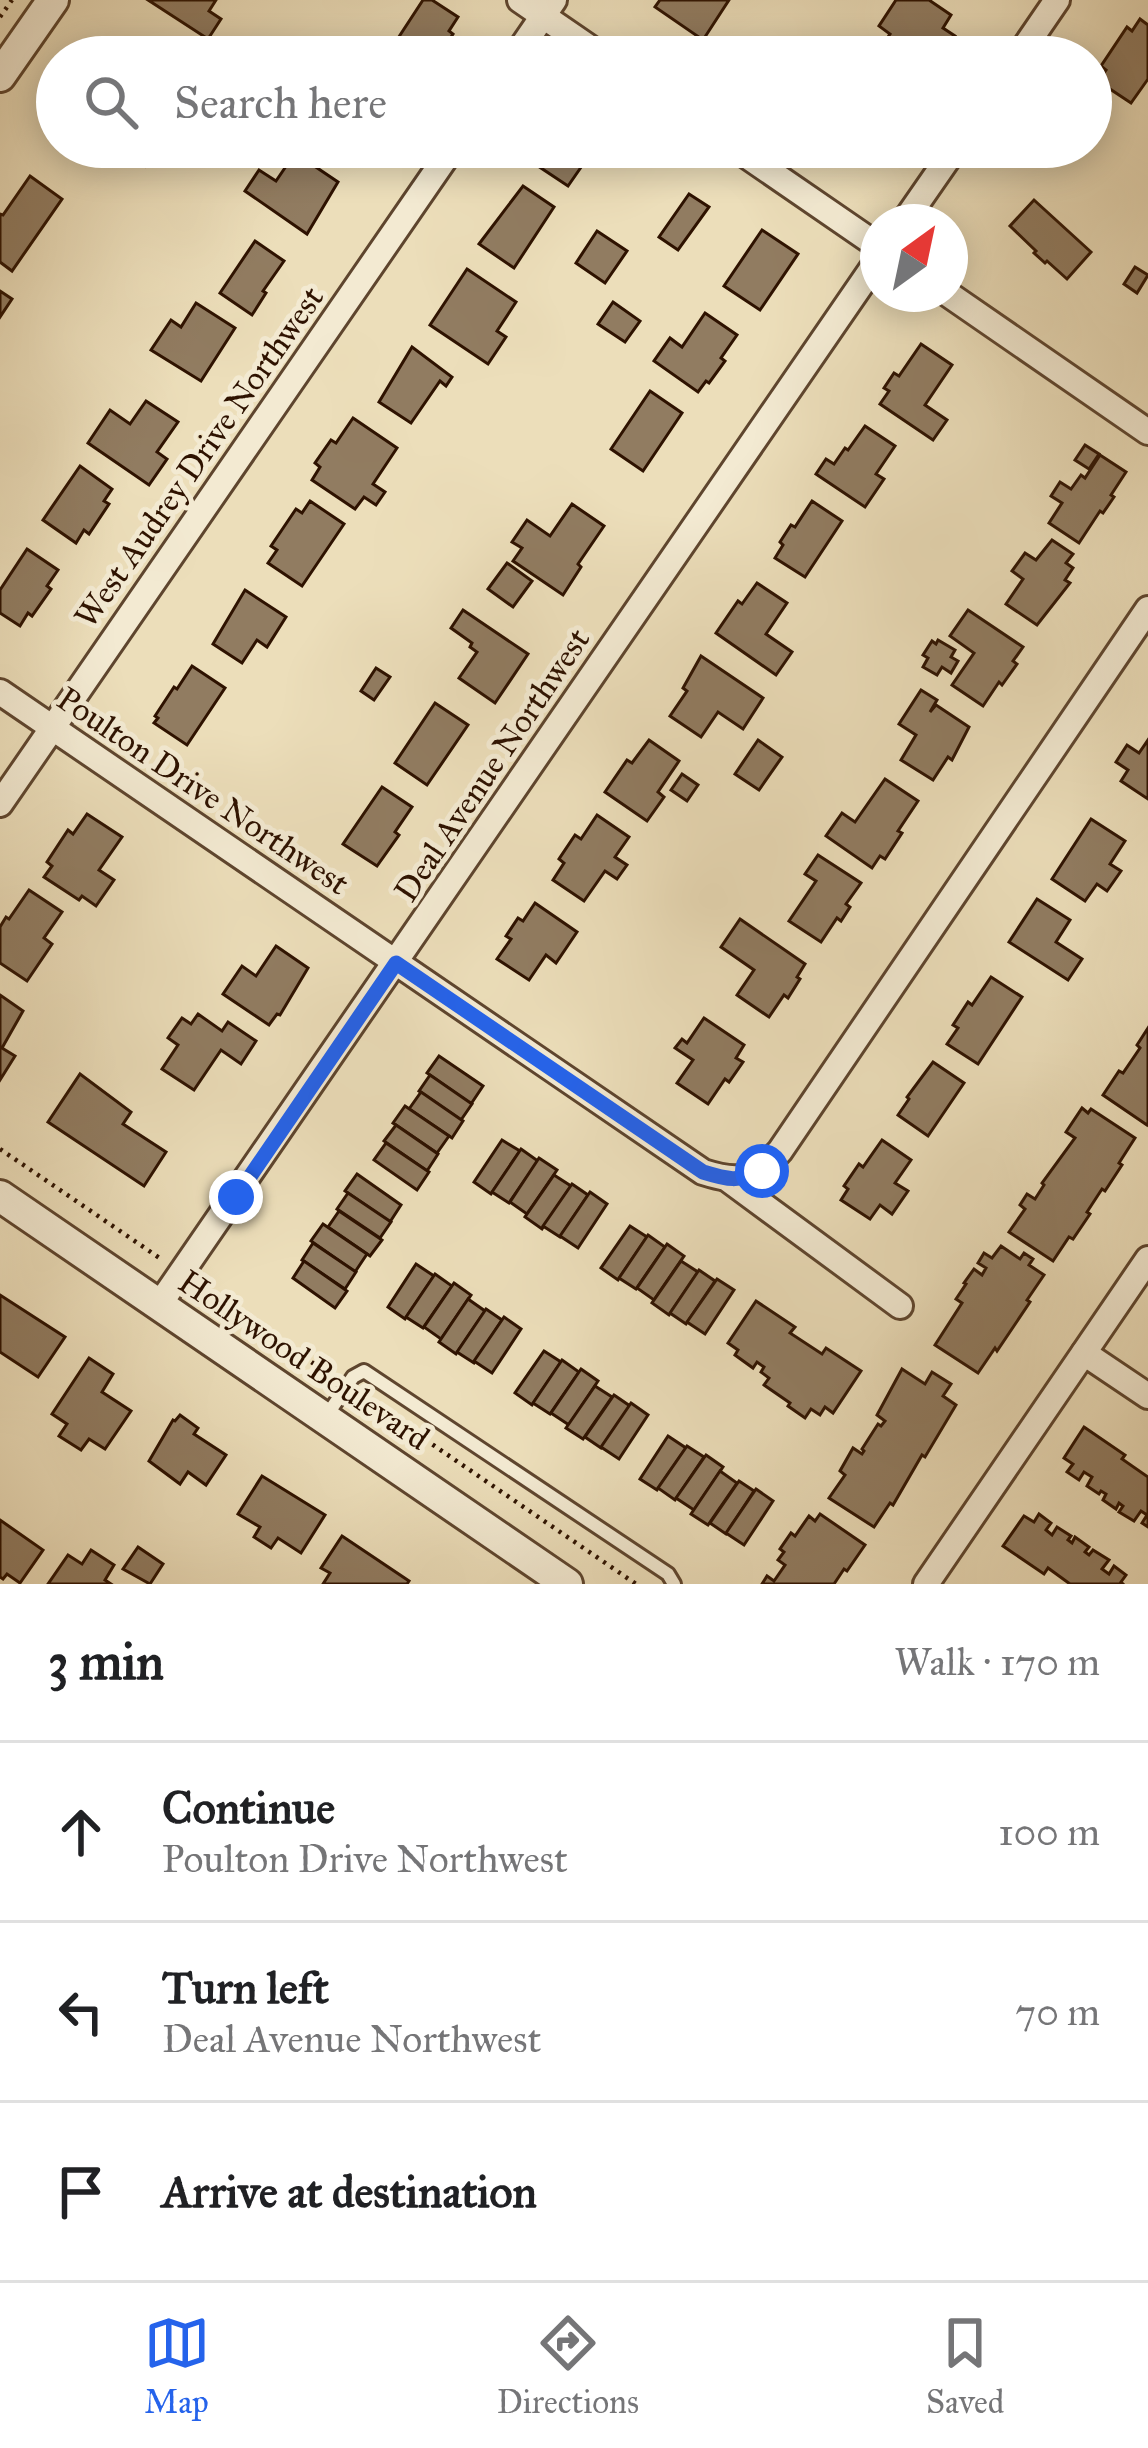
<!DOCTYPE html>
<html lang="en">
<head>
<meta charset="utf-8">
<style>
  :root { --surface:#fff; --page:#f2f2f2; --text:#202124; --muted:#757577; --line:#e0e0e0; --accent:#2563eb }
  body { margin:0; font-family:"IM FELL Great Primer",serif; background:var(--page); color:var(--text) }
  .compass { position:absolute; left:860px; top:204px; width:108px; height:108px; border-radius:50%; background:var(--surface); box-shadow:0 6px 30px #0003; rotate:33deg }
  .stop { position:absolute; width:36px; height:36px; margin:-27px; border:9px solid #2563eb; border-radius:50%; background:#fff }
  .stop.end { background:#2563eb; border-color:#fff; box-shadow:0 3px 12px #0008 }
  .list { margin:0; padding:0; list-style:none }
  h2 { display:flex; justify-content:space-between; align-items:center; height:156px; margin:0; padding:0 48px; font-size:51px }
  h2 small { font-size:39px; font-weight:400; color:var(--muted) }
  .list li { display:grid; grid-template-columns:78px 1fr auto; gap:36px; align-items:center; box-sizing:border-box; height:180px; padding:0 48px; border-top:3px solid var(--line) }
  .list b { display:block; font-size:45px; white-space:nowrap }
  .list p { margin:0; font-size:39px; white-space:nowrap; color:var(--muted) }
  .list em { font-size:39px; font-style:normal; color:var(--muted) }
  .icon { flex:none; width:66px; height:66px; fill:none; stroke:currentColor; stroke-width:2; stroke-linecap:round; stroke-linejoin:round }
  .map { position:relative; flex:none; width:1148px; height:1584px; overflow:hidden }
  .search { position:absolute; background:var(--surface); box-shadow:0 6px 30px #0003; left:36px; right:36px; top:36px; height:132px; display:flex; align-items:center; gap:30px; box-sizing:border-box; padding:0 42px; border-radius:66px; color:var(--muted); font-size:45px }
  .sheet { height:696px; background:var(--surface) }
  nav { display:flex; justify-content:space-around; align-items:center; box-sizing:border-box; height:168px; border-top:3px solid var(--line); background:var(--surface); font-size:33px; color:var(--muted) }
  nav a { display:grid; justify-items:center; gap:6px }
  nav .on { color:var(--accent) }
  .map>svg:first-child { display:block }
</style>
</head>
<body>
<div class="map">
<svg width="1148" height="1584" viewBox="0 0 1148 1584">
  <rect width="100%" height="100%" fill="#ecdeba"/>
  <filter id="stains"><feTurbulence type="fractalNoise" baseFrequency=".00167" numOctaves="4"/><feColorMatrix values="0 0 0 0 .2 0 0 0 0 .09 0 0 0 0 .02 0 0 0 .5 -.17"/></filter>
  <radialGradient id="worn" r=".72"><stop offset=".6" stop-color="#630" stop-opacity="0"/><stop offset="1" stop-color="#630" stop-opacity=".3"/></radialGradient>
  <g fill="#917c61" stroke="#2e1200" stroke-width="3">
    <polygon points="148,0 216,0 209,11 221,19 208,39"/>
    <polygon points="423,0 432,0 458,17 449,31 453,34 440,54 435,52 432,57 390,57 387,55"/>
    <polygon points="660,0 729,0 703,40 655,7"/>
    <polygon points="896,0 929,0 951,15 943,28 955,36 943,54 931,46 924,57 897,57 881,47 890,34 879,26"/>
    <polygon points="1140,19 1148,25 1148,79 1131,103 1098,81 1106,70 1101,66 1127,27 1132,31"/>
    <polygon points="134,39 161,57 123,57"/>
    <polygon points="114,147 128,155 122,163 109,154"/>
    <polygon points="130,147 140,147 152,157 145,166 127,150"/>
    <polygon points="547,147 595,147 568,186 535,164"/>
    <polygon points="295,153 338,182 307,234 245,191 259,170 276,181"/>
    <polygon points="30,176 62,199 12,271 0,262 0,214 3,215"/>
    <polygon points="523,186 554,207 514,268 479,244"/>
    <polygon points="689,194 709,207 678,250 659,237"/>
    <polygon points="1034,200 1091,252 1067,279 1047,261 1045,263 1034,253 1036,251 1010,226"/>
    <polygon points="762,230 798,254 760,310 724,286"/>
    <polygon points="597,231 627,251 605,283 576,263"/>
    <polygon points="255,241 284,261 263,291 266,293 252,315 220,293"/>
    <polygon points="1135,267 1148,275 1137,293 1124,284"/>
    <polygon points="467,269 516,302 497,331 506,337 488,364 430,325"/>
    <polygon points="0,291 12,299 0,317"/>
    <polygon points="613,302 640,321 625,342 598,324"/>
    <polygon points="196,303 235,328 201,381 151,350 171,320 181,327"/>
    <polygon points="705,313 737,335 721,358 725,361 709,383 706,381 698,392 654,361 670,338 682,347"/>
    <polygon points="921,344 952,365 925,405 947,420 933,440 880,404 889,391 884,388 894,373 899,376"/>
    <polygon points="412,347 452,377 446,386 440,381 411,423 379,402"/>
    <polygon points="650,391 682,413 643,471 611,449"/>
    <polygon points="146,401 178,422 157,452 167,459 149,485 88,443 110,410 130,424"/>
    <polygon points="353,418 397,448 373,484 385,492 376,505 364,497 355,509 312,480 320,467 315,463 331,440 336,443"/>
    <polygon points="865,426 895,446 876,474 884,479 865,507 816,474 826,459 834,464 845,448 848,450"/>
    <polygon points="1085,445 1099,454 1089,469 1075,460"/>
    <polygon points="1100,455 1126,472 1111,495 1114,497 1103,513 1100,511 1079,543 1049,523 1062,503 1051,496 1060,482 1071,489 1081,475 1085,478"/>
    <polygon points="80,466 112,489 104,501 109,504 89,534 84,530 76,543 43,520"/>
    <polygon points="310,501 344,524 302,586 268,563 277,550 271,546 296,509 302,513"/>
    <polygon points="812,501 842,521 805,577 775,558 783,545 780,542 791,525 795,527"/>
    <polygon points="572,504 604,526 578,564 581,567 563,595 513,561 522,548 512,542 527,520 550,536"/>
    <polygon points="1052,540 1073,554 1066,563 1073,568 1065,580 1070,583 1037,625 1006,604 1023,579 1012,571 1025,553 1036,560"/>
    <polygon points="27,549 58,570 47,586 51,589 32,616 28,613 20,626 0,613 0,590"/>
    <polygon points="507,563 532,581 513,607 488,589"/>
    <polygon points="757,583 787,603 766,634 792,652 776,675 716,633 738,601 742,604"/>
    <polygon points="245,590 286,617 267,647 257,640 242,663 213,644"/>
    <polygon points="463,610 528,654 495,703 459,678 477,652 470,647 472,643 451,628"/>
    <polygon points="968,610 1023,647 1013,661 1017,664 1002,685 999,682 983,706 952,685 974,653 950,636"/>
    <polygon points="938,640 955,650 951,657 958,661 951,673 942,667 937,675 923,667 928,658 923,655 932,641 936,644"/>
    <polygon points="701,656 763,698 743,729 718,712 701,737 670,716 687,691 683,688"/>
    <polygon points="192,666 225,688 187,745 154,723 158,718 155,716 174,687 177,689"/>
    <polygon points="376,668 390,677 374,700 361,691"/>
    <polygon points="921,690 937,700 930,712 936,705 969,727 952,760 948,757 933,780 901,760 916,735 899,724"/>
    <polygon points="435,703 468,725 427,785 395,763"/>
    <polygon points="649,740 679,761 658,792 664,797 647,821 605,792 627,760 632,763"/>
    <polygon points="758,740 782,757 759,790 735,774"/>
    <polygon points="1148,740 1148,799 1121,781 1128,770 1116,762 1127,745 1139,753"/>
    <polygon points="682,774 698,785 687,801 671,790"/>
    <polygon points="885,779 918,801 898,831 902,833 885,859 880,856 872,868 826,836 842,813 855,822"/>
    <polygon points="382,787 412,807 395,832 399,835 377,866 343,844"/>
    <polygon points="87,814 122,837 99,870 114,880 96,906 82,896 79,900 44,877 52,866 47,862 68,830 73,834"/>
    <polygon points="597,815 629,837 615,857 627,865 617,879 605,871 584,901 553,880 564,863 559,859 575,835 581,839"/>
    <polygon points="1091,819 1125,841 1110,864 1121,871 1107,891 1097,884 1085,901 1052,879"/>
    <polygon points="818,855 861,883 846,904 850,907 841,921 837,918 821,942 789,921 816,881 805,874"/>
    <polygon points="29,890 62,912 44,938 52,944 27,981 0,963 0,927 6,917 9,919"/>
    <polygon points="1037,899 1070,920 1056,942 1082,959 1068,980 1009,942"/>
    <polygon points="535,903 577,932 556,963 546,955 529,980 497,959 511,939 506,936 518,918 523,921"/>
    <polygon points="740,919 805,964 797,977 800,979 788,998 784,995 769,1017 737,995 754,970 721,947"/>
    <polygon points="276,946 308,968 280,1015 277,1014 269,1025 223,994 242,966 256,976"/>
    <polygon points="991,977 1022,997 978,1064 947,1044 958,1028 953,1025 968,1002 972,1005"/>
    <polygon points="0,995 23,1011 2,1048 15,1056 0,1080"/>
    <polygon points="198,1014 222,1031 228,1022 256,1041 241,1064 221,1050 194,1090 162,1069 178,1045 168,1038 182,1018 191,1024"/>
    <polygon points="704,1018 744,1045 736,1058 743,1062 729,1082 725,1079 708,1104 677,1083 693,1060 675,1048 682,1039 687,1043"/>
    <polygon points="1148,1028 1148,1123 1147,1125 1103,1095 1119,1071 1123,1073 1140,1048 1137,1045"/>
    <polygon points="439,1056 483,1086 471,1104 427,1073"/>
    <polygon points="933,1062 964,1083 928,1136 898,1115 909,1099 907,1097"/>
    <polygon points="80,1074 131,1112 123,1124 166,1152 144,1186 48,1122"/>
    <polygon points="430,1075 472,1104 461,1120 419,1091"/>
    <polygon points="421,1092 463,1121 452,1138 409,1109"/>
    <polygon points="405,1106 449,1136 437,1153 393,1123"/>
    <polygon points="1082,1108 1088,1113 1091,1109 1135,1138 1119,1163 1122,1165 1105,1191 1102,1189 1087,1212 1090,1214 1073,1239 1069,1237 1053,1261 1009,1232 1025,1209 1020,1205 1027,1194 1035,1199 1044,1185 1042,1183 1075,1138 1066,1132"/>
    <polygon points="396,1125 438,1154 427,1171 384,1141"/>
    <polygon points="502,1140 520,1151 491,1194 474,1182"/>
    <polygon points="882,1140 911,1160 895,1183 908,1191 892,1214 880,1205 870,1219 841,1200 848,1189 844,1186 859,1164 863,1167"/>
    <polygon points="386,1143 429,1172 417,1190 374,1160"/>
    <polygon points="521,1149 538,1161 509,1203 492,1192"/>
    <polygon points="539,1158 557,1170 527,1214 510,1202"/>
    <polygon points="357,1174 401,1205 390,1222 345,1191"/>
    <polygon points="554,1175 571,1186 542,1229 525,1217"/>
    <polygon points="572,1184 588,1195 560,1237 543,1226"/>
    <polygon points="590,1192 607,1204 578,1248 560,1236"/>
    <polygon points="348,1193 391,1222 380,1238 337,1209"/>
    <polygon points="339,1211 382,1240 370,1256 328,1227"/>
    <polygon points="323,1224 367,1254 355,1272 311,1241"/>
    <polygon points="630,1226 647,1237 618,1280 601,1268"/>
    <polygon points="648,1235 665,1247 636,1289 619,1278"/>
    <polygon points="313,1243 356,1272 345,1289 302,1260"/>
    <polygon points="667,1244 684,1256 654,1300 637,1288"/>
    <polygon points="1001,1246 1020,1259 1024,1253 1033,1259 1029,1265 1044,1275 1027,1300 1030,1302 997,1351 995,1348 978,1373 935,1345 962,1303 956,1299 966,1284 964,1283 974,1269 982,1275 986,1268 978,1263 984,1253 992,1258"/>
    <polygon points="304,1261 347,1291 335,1308 293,1278"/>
    <polygon points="681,1261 698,1272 669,1315 652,1303"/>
    <polygon points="416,1264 434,1276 405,1319 388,1307"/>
    <polygon points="699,1270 715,1281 686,1324 670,1313"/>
    <polygon points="435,1274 452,1286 423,1328 406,1317"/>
    <polygon points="717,1279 734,1290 705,1334 687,1322"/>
    <polygon points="454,1283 471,1295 441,1339 424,1327"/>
    <polygon points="0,1295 65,1337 38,1377 0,1352"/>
    <polygon points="468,1299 485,1311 456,1354 439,1342"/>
    <polygon points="756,1301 795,1327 790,1333 822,1354 826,1348 861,1371 833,1413 825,1407 820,1415 811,1409 805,1418 788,1406 790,1403 764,1385 769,1378 761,1372 764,1367 757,1362 753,1368 735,1355 738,1350 728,1343"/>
    <polygon points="486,1309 502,1320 474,1363 457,1352"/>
    <polygon points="504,1317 521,1329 492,1373 474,1361"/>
    <polygon points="544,1351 561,1362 532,1405 515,1393"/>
    <polygon points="89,1358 113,1374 102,1392 131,1411 105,1449 89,1439 81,1450 59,1436 67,1424 52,1414"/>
    <polygon points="562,1360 579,1372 550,1414 533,1403"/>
    <polygon points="581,1369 598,1381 569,1425 551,1413"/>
    <polygon points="902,1369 925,1384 932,1372 951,1384 943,1396 956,1405 925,1457 922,1455 893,1505 890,1503 874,1527 829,1498 845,1475 840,1471 853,1448 862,1454 864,1451 862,1449 878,1424 881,1426 885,1421 877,1415"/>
    <polygon points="595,1386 612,1397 583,1439 566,1428"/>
    <polygon points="614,1395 630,1406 601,1448 585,1437"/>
    <polygon points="631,1403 648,1415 619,1459 601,1447"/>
    <polygon points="180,1415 198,1428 194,1434 226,1455 206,1485 188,1472 180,1484 149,1461 173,1420 175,1421"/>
    <polygon points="1084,1427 1125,1455 1122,1459 1148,1477 1148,1527 1142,1523 1147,1515 1141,1511 1134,1521 1119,1512 1123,1506 1119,1503 1116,1509 1103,1500 1106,1494 1101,1491 1099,1494 1087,1486 1092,1477 1084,1472 1079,1480 1067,1472 1073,1464 1064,1458"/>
    <polygon points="668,1436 686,1448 657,1490 640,1479"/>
    <polygon points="687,1446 704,1457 675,1500 658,1488"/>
    <polygon points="706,1455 723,1467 694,1510 676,1498"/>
    <polygon points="720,1471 737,1483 708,1525 691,1514"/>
    <polygon points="262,1476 325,1515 301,1553 278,1538 271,1548 254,1537 260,1527 238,1514"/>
    <polygon points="739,1481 754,1491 726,1534 710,1523"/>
    <polygon points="756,1489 773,1501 744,1545 726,1533"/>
    <polygon points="820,1514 865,1545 847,1571 844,1569 834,1584 762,1584 767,1576 774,1581 785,1565 778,1560 784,1552 780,1549 791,1533 795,1536 809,1516 815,1521"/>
    <polygon points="1039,1514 1051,1523 1046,1530 1052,1535 1057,1527 1071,1536 1068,1540 1072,1543 1075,1537 1089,1547 1085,1552 1089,1555 1093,1550 1109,1560 1102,1569 1109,1574 1114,1566 1126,1575 1121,1582 1123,1584 1070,1584 1048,1568 1044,1574 1003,1546 1024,1516 1034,1522"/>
    <polygon points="0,1520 43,1550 20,1583 7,1574 3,1579 0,1577"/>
    <polygon points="342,1536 409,1581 407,1584 323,1584 330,1573 321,1568"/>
    <polygon points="138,1547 163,1564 150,1584 123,1569"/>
    <polygon points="91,1550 114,1565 105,1580 111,1584 48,1584 68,1555 82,1564"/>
  </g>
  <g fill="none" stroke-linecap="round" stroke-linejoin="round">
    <defs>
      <polyline id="service" points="327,1415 353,1377 364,1371 668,1574 674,1584"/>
      <g id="minor">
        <polyline points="520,0 603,57"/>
        <polyline points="515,57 554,0"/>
        <polyline points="1018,57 1057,0"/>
        <polyline points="734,147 878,246"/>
        <polyline points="904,222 956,147"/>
        <polyline points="948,294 1148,432"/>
        <path d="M0,692L703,1172C741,1184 753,1180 780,1151L1148,609"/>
        <polyline points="0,804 453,147"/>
        <polyline points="729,1180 900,1306"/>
        <polyline points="159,1305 878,260"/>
        <polyline points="1084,1353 1148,1396"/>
        <polyline points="926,1584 1148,1259"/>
      </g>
      <g id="tertiary">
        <polyline points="0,76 53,0"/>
        <polyline points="0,1196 567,1584"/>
      </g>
    </defs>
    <use href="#service" stroke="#5e452e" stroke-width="18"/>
    <use href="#minor" stroke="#5e452e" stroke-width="30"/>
    <use href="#tertiary" stroke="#5e452e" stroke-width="36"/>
    <g stroke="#2e1200" stroke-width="4.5" stroke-dasharray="3 6" stroke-linecap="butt">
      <polyline points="0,17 12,0"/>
      <polyline points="0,1149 161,1259"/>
      <polyline points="200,1286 329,1374"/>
      <polyline points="388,1414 636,1584"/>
    </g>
    <use href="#service" stroke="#f3ead2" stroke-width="12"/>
    <use href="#minor" stroke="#f3ead2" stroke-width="24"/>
    <use href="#tertiary" stroke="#f3ead2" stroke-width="30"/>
  </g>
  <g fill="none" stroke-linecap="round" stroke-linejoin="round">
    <path stroke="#2563eb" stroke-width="15" d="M236,1197L396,963L703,1172C729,1180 737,1182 762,1171"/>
  </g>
  <g text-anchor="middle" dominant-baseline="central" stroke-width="10" stroke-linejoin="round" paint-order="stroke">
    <g font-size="33" fill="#2e1200" stroke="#f3ead2">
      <text transform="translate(199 457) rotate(-55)">West Audrey Drive Northwest</text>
      <text transform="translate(492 765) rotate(-56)">Deal Avenue Northwest</text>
      <text transform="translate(203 791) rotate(34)">Poulton Drive Northwest</text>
      <text transform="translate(304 1360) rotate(34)">Hollywood Boulevard</text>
    </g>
  </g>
  <rect width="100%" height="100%" filter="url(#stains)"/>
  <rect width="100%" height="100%" fill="url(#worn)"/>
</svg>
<svg class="compass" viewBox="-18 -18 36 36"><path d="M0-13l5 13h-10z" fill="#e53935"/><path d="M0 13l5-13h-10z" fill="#757577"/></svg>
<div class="stop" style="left:762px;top:1171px"></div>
<div class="stop end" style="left:236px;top:1197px"></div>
<div class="search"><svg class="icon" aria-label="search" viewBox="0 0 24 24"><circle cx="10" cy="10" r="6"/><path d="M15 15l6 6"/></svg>Search here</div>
</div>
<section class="sheet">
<h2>3 min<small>Walk · 170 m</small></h2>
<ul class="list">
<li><svg class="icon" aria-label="ahead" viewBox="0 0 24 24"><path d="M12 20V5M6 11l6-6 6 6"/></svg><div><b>Continue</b><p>Poulton Drive Northwest</p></div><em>100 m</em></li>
<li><svg class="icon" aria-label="left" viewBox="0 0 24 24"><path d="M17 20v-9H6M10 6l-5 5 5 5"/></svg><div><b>Turn left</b><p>Deal Avenue Northwest</p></div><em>70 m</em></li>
<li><svg class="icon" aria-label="arrive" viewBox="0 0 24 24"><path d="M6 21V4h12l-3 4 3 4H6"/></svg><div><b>Arrive at destination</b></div></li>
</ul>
</section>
<nav>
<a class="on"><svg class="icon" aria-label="map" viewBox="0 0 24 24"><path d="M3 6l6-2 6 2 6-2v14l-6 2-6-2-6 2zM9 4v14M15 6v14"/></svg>Map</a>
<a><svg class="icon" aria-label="directions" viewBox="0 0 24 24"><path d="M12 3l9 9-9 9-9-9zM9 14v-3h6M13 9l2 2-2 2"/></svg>Directions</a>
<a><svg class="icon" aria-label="saved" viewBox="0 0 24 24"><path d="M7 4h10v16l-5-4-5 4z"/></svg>Saved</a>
</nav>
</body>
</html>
